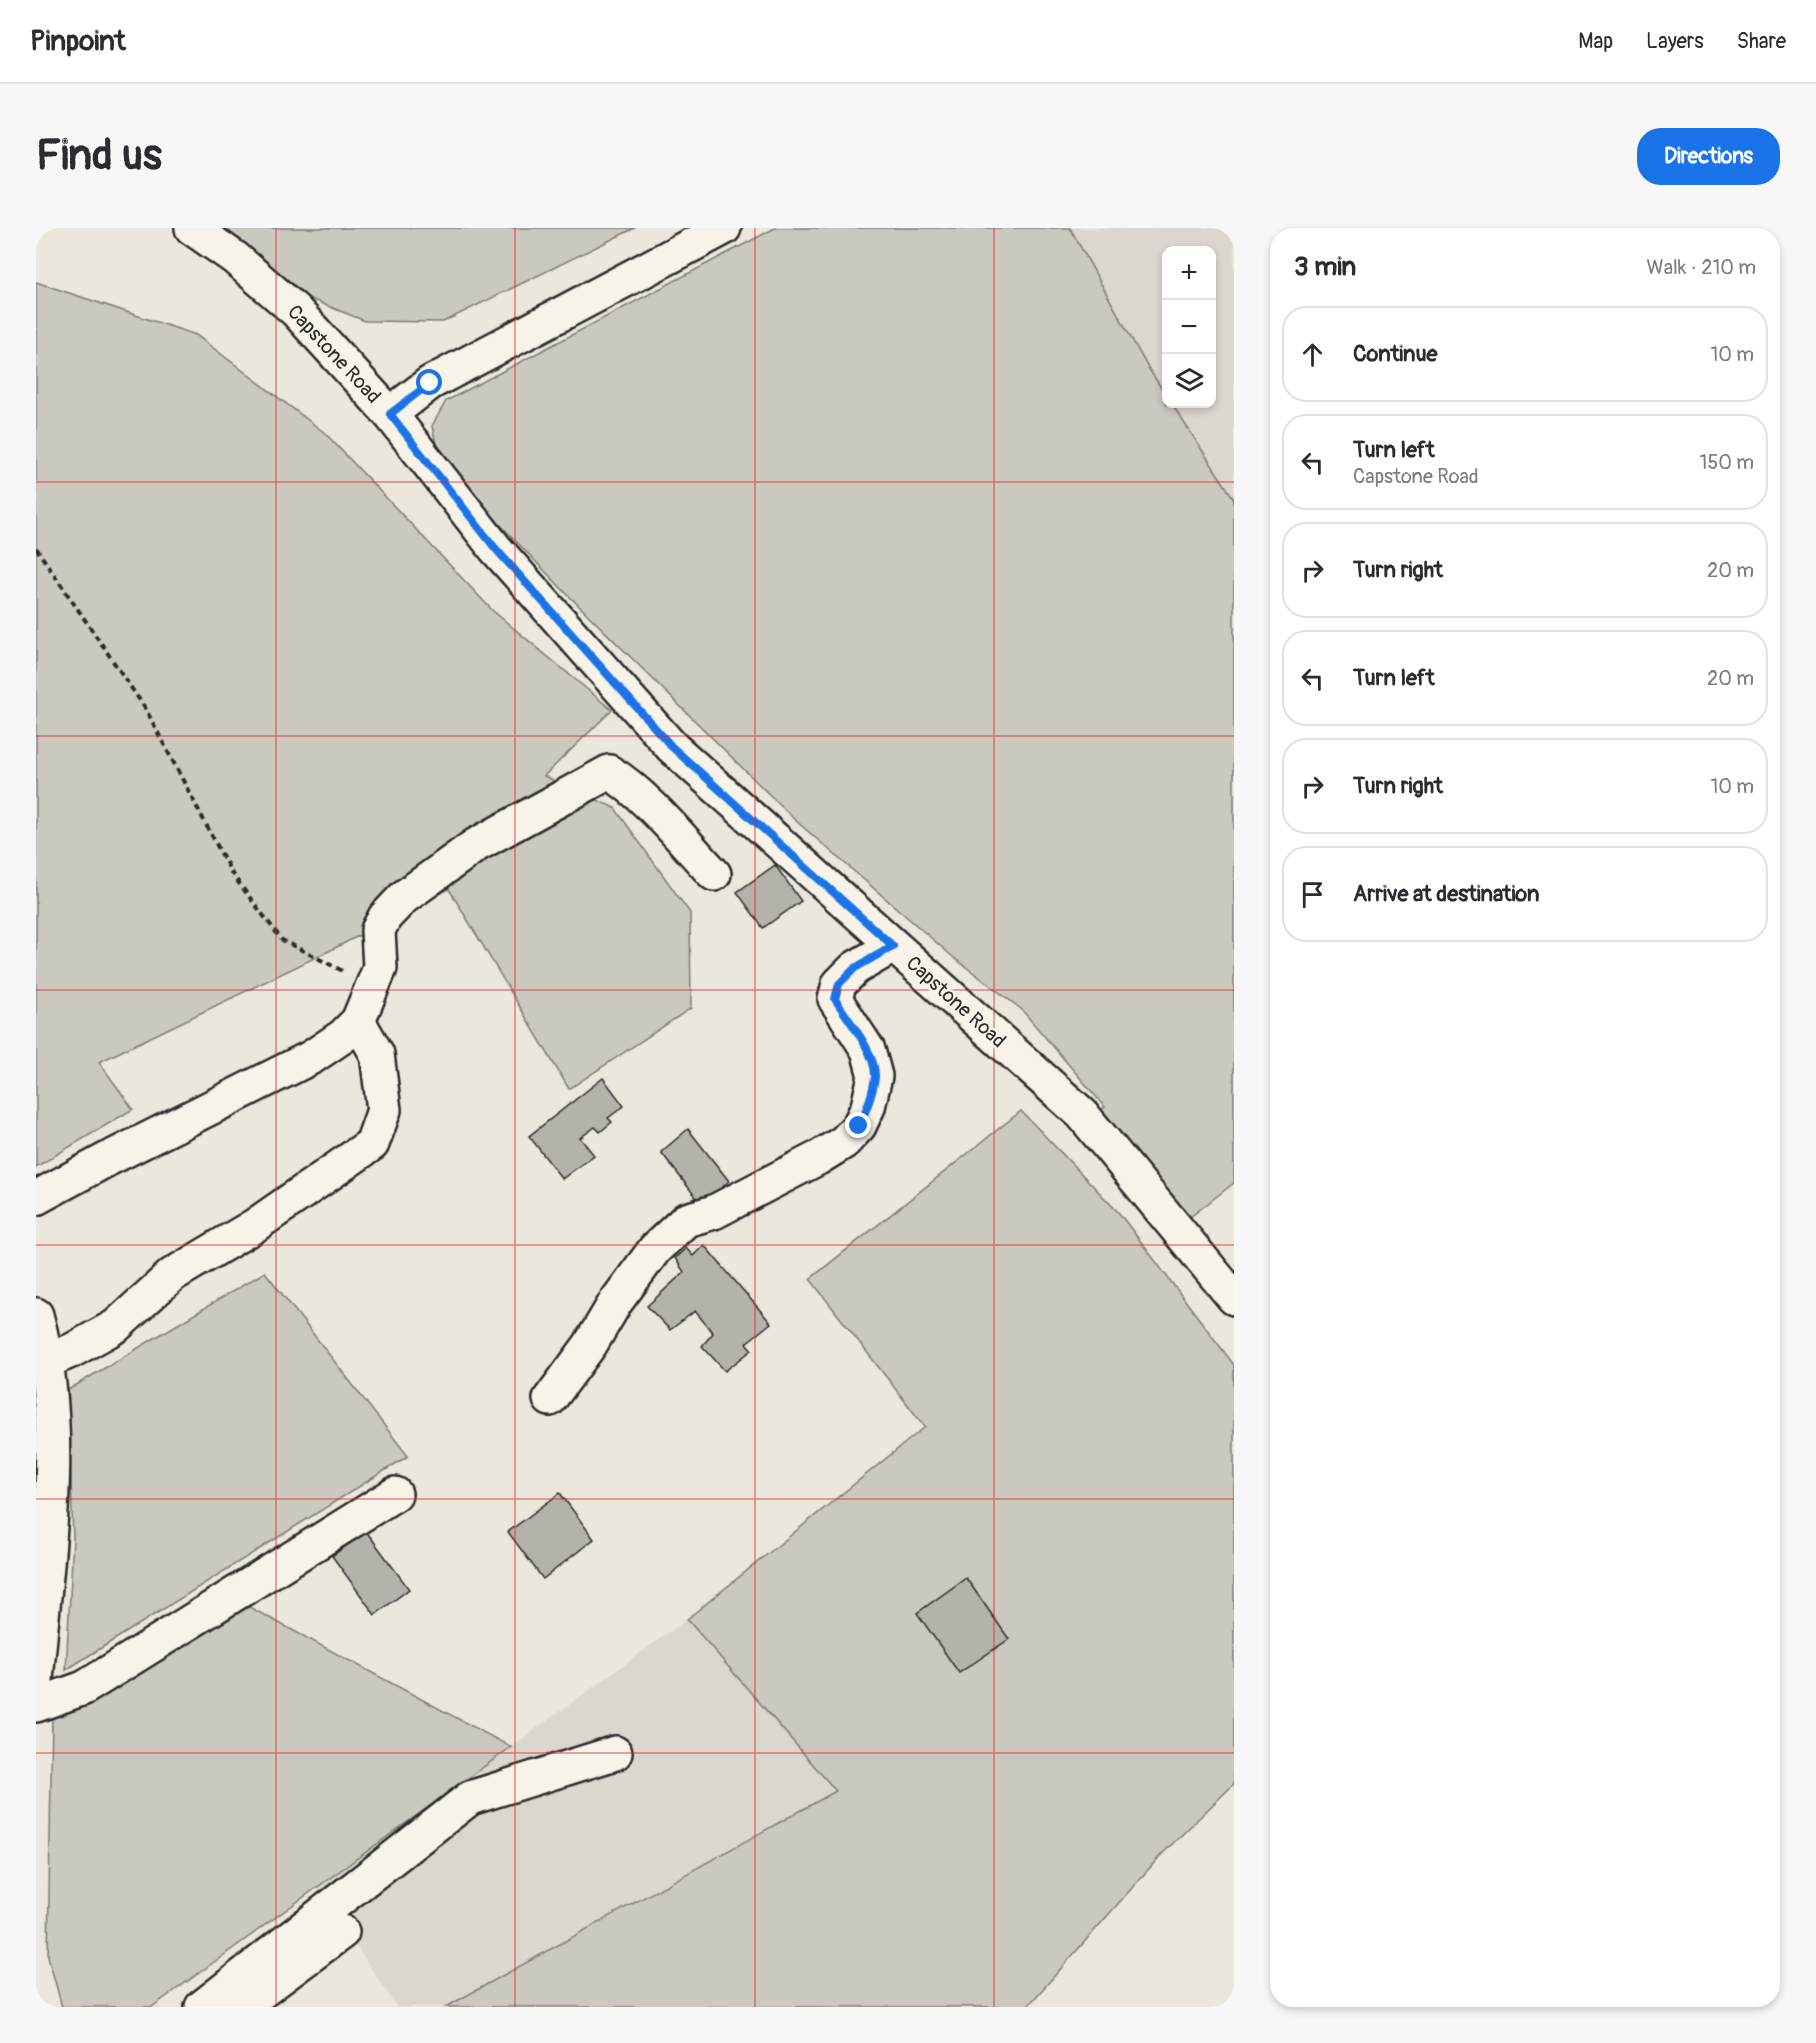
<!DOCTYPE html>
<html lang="en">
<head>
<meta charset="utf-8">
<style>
  :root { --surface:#fff; --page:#f7f7f7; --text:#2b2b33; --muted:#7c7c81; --line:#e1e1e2; --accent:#1a73e8 }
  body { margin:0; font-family:Pangolin,sans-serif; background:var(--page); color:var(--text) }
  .controls { position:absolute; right:18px; top:18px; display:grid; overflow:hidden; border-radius:12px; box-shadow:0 3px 9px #0003 }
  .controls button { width:54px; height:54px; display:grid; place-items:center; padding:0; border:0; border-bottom:2px solid var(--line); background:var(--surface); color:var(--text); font:30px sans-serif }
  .stop { position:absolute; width:18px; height:18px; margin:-14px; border:4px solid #1a73e8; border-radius:50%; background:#fff }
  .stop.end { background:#1a73e8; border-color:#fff; box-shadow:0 2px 6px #0008 }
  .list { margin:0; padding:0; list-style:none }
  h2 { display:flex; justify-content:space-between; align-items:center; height:78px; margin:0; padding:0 24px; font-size:26px }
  h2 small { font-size:20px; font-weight:400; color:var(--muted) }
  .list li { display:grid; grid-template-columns:39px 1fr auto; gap:18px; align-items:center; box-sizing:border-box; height:96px; margin:0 12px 12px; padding:0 12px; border:2px solid var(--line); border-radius:24px }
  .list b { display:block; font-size:22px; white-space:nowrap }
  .list p { margin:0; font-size:20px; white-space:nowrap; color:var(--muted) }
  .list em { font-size:20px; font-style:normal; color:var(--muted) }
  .icon { flex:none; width:33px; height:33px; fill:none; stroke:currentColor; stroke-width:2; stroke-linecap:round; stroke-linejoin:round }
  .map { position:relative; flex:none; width:1198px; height:1779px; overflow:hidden; border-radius:24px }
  header { display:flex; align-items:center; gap:36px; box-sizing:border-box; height:84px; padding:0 30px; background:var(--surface); border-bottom:2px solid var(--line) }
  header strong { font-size:28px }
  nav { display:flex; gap:33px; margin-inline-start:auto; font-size:21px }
  .intro { display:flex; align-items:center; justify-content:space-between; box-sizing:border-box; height:144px; padding:0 36px }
  h1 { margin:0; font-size:42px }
  .button { padding:15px 27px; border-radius:24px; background:var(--accent); color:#fff; font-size:21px; font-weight:700 }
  main { display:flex; gap:36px; padding:0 36px }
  aside { flex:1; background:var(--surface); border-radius:24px; box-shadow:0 3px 9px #0003 }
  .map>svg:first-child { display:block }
</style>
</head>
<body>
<header>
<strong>Pinpoint</strong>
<nav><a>Map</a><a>Layers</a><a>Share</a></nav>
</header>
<div class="intro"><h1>Find us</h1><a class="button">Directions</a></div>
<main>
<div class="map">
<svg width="1198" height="1779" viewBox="0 0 1198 1779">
  <rect width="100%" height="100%" fill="#ebe7dd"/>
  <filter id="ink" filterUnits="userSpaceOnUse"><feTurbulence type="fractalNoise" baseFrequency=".0167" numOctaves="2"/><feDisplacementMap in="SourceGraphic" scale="12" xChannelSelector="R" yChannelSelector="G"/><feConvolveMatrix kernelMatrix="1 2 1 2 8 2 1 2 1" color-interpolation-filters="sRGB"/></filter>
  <g filter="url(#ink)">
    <g fill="#dbd7ce">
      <polygon points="1034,0 1198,0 1198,271 1136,176 1176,176 1176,22 1130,22 1130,167 1111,138"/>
      <polygon points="651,1391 801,1563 410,1779 361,1779 281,1660"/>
    </g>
    <g fill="#cbc8bf" stroke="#7b7a75" stroke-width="1.5">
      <polygon points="167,0 599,0 407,94 329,93 247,60"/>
      <polygon points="739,0 1034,0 1111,138 1130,167 1130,176 1136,176 1198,271 1198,955 1149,993 1060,885 1069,879 985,781 917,729 760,593 528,363 404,234 396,198 410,173"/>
      <polygon points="0,54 160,107 289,205 457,383 576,482 508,548 579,580 654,685 655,780 533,861 413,661 297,721 63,834 97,881 0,939"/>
      <polygon points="985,883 1083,985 1198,1137 1198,1556 1126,1626 991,1779 410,1779 800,1563 651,1391 889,1199 774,1051"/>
      <polygon points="229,1044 372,1228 30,1442 37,1311 32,1162"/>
      <polygon points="202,1373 475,1519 116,1779 26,1779 12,1728 16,1488"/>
    </g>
    <g fill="#b5b2ab" stroke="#2b2b2b" stroke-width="1.5">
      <polygon points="739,637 765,673 727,700 701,664"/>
      <polygon points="567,850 588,878 572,890 576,894 564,904 559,899 544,910 558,927 526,951 493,908"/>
      <polygon points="652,901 693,953 666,977 625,924"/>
      <polygon points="668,1017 735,1095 710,1115 716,1122 689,1143 666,1118 677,1105 659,1083 634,1102 611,1078 648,1044 639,1030 650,1020 657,1028"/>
      <polygon points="524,1265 558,1311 507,1351 472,1304"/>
      <polygon points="330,1303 373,1361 339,1387 296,1328"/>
      <polygon points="930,1350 973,1411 923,1445 881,1385"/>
    </g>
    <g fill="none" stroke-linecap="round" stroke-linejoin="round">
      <defs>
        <g id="minor">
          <polyline points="156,0 199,30 260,83 354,186 459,320 636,519 1046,886 1198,1070"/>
          <polyline points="354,186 394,155 688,0"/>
          <path d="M0,970L70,932L276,829L307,808L322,793L344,740L342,702L349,689L368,669L440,617L573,544C610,566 648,614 678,646"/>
          <path d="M0,1087C32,1202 10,1334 0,1452"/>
          <polyline points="9,1134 37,1122 80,1098 136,1047 218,998 336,916 348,882 341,826 322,793"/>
          <polyline points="514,1171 554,1117 579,1075 619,1021 650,992 678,984 782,930 808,914 823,898 832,879 839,848 832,822 799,771 803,756 819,740 857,718"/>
          <polyline points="0,1477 48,1460 359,1266"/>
          <polyline points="166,1779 434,1570 579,1525"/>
          <polyline points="205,1779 306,1704"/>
        </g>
      </defs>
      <use href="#minor" stroke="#2b2b2b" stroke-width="38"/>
      <polyline stroke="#2b2b2b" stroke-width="4" stroke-dasharray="6 4.5" stroke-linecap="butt" points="0,320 109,480 196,646 246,712 309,744"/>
      <use href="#minor" stroke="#f7f3e8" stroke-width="33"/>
    </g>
  </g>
  <g fill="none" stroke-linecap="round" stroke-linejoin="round" filter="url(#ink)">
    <path stroke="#1a73e8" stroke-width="8" d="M394,155L354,186L459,320L636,519L857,718L819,740L803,756L799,771C812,792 840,824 839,849C837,866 830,883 823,898"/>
  </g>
  <path fill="none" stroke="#d62828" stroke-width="1.5" stroke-opacity="0.55" d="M240,0V1779M479,0V1779M719,0V1779M958,0V1779M0,254H1198M0,508H1198M0,762H1198M0,1017H1198M0,1271H1198M0,1525H1198"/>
  <g text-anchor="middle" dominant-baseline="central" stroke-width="5" stroke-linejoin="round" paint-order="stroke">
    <g font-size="20" fill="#2b2b2b" stroke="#f7f3e8">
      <text transform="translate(298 126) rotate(47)">Capstone Road</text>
      <text transform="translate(920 774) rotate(42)">Capstone Road</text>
    </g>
  </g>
</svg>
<div class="controls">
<button>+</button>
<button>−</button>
<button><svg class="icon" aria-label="layers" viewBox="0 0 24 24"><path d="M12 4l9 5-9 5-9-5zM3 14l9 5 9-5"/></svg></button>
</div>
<div class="stop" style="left:394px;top:155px"></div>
<div class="stop end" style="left:823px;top:898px"></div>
</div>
<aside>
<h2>3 min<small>Walk · 210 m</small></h2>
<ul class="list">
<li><svg class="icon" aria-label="ahead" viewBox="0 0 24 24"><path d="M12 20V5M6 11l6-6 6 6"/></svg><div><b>Continue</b></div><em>10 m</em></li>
<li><svg class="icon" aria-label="left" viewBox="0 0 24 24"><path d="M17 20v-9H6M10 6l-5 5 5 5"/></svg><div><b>Turn left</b><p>Capstone Road</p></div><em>150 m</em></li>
<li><svg class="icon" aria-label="right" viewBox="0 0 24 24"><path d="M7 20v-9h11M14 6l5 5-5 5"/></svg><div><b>Turn right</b></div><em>20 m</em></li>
<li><svg class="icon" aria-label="left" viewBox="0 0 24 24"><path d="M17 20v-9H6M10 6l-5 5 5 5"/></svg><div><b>Turn left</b></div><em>20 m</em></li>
<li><svg class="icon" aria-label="right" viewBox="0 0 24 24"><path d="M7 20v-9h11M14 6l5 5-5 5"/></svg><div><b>Turn right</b></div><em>10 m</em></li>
<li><svg class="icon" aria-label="arrive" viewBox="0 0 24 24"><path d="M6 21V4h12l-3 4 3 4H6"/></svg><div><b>Arrive at destination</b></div></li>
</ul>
</aside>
</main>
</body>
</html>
